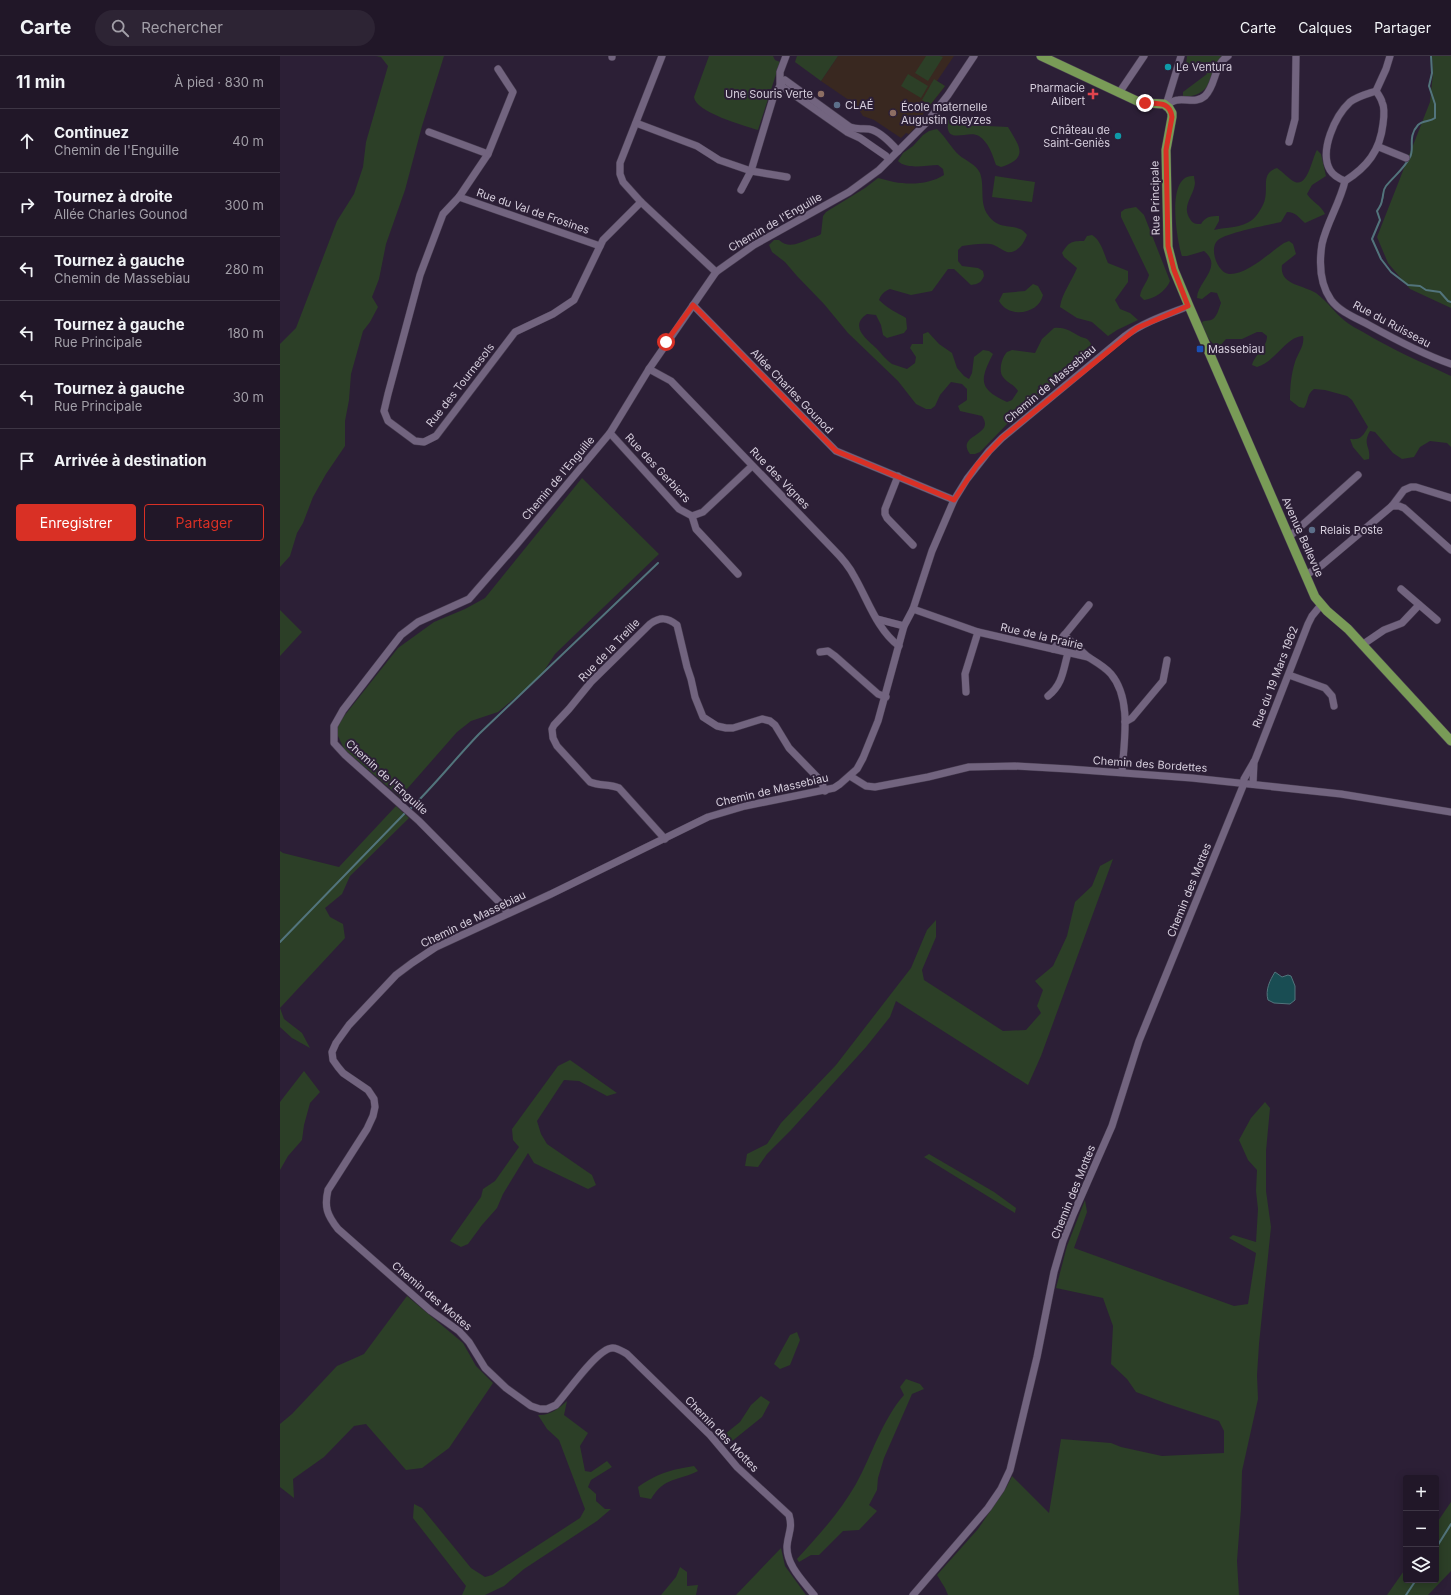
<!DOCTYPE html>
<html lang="fr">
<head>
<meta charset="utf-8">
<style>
  :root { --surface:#211728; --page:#2d2434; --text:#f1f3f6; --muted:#a29fa8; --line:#3e3645; --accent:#d93025 }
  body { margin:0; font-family:Inter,sans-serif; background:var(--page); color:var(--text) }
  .controls { position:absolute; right:12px; bottom:12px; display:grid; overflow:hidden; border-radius:4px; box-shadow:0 2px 10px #0003 }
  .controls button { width:36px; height:36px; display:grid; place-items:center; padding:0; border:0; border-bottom:1px solid var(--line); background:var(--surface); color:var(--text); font:20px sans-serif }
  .stop { position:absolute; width:12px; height:12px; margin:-9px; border:3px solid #d93025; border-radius:50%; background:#fff }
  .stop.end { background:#d93025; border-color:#fff; box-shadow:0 1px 4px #0008 }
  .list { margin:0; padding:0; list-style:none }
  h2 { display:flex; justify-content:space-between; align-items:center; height:52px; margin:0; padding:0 16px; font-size:17px }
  h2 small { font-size:13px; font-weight:400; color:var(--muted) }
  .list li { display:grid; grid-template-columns:26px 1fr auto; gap:12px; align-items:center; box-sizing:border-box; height:64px; padding:0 16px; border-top:1px solid var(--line) }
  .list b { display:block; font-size:15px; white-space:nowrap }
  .list p { margin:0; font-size:13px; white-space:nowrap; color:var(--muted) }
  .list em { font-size:13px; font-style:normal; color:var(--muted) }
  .actions { display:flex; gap:8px; padding:12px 16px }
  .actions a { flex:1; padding:9px 0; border:1px solid var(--accent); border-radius:4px; text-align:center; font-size:14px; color:var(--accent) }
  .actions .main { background:var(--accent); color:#fff }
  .icon { flex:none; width:22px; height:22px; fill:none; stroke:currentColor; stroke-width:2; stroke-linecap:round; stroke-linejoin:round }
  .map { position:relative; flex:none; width:1171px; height:1539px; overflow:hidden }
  header { display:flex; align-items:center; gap:24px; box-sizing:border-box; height:56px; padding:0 20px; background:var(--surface); border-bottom:1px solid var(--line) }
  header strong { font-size:19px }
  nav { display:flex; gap:22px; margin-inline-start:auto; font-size:14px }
  .search { width:280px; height:36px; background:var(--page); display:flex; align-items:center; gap:10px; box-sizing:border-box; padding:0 14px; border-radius:22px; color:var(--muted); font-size:15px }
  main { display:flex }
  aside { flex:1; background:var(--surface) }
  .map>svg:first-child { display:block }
</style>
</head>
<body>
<header>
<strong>Carte</strong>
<div class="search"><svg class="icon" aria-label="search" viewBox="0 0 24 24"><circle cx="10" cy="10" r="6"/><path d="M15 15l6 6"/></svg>Rechercher</div>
<nav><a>Carte</a><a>Calques</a><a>Partager</a></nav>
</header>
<main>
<aside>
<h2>11 min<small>À pied · 830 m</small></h2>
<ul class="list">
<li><svg class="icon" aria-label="ahead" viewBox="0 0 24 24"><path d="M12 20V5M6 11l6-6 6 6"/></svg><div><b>Continuez</b><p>Chemin de l'Enguille</p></div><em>40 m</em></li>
<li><svg class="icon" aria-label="right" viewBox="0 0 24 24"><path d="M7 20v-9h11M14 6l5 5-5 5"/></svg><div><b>Tournez à droite</b><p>Allée Charles Gounod</p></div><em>300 m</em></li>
<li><svg class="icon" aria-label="left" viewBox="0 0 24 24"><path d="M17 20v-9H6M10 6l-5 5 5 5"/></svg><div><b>Tournez à gauche</b><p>Chemin de Massebiau</p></div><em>280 m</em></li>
<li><svg class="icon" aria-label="left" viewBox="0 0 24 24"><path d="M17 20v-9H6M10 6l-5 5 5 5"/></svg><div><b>Tournez à gauche</b><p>Rue Principale</p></div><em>180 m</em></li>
<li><svg class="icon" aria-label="left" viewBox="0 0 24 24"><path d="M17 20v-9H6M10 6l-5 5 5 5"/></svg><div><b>Tournez à gauche</b><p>Rue Principale</p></div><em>30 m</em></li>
<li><svg class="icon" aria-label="arrive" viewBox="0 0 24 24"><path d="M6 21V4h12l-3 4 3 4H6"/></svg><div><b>Arrivée à destination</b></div></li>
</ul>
<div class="actions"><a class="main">Enregistrer</a><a>Partager</a></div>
</aside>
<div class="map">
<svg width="1171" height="1539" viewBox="0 0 1171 1539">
  <rect width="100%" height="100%" fill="#2c1f36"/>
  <polygon fill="#392820" points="558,0 674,0 657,25 665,30 663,33 643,58 644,62 629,78 626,77 621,82 594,64 583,60 576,49 541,25"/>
  <g fill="#2c3f27">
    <polygon points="96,0 164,0 142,70 125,134 106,188 99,223 92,241 98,251 90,266 83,275 71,318 69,344 65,365 65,390 46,418 33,441 23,467 17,477 10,500 0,511 0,288 16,272 57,165 74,138 83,111 86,86 108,10 101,1"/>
    <path d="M429,0H493L495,4L500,6L478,74C465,70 415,56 414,41Z"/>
    <polygon points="517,0 558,0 541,25 515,6"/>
    <polygon points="646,0 660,0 663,1 648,25 635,17"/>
    <path d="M907,0H946L936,6C929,30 929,37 903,42V36L927,18L922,10L913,7L906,9Z"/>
    <polygon points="1152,0 1171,0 1171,252 1130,233 1108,207 1097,181 1150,46 1153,17"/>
    <polygon points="628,18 648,30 641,42 621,30"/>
    <polygon points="654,23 665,30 650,49 642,44"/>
    <path d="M673,62L687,69L728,71C740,91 749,102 721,111L716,109C712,98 709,87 699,80C688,73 664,91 668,64Z"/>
    <path d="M657,73C666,81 671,92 679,99C686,105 696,108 700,117C705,131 699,147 708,159C720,177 738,165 747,179C744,187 737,198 727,196C721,194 717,189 710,188C700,187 691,189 682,190L678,194V205L682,210L698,212L703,215L704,220C701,227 698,228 691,229L674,213H668L652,235L631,239L610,233C605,235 601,238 599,244C608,253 616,256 626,262L627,273L624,277L607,282L603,279L601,269L596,259L587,258C569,270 586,283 596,292C601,297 606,304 612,308C617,310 622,311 627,313L635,307L636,301L630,292L632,288H643V278L648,276L659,288L672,297L677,312L684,320L689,323L692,317L694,301L703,294L709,295L713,298C699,325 699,333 727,346L732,344L738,335C734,328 727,327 723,321C718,315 722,301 727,296L732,294L755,297L762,283L774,272C786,271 791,276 801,281C804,282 807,282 809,285C812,288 812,293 812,297L795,314L732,363L700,396L695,398H690C675,378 716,380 702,360L680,355L678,350L687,344V333L682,328L671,326L660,339L655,350L651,353H646L636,348L618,325L568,277L544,248L517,220L505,206L492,196L489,189L494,184H499C509,193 519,187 529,183C534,181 537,181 541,178L543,160L546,156L585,132L598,122C604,123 608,125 614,126C631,129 650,128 664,119L663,113L658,109C646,109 627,114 618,105L623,97L633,90L643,79L649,75Z"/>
    <path d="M1037,94L1041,98L1046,120L1032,129L1027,138C1032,146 1041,149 1045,158L1025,167C1018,161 1016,156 1007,156L1001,166C988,169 944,177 937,185C929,194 938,217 949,218C967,219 989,197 1004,187L1009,185L1013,188L1016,198L1002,209C999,229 1024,229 1036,237C1047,245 1055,257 1065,265C1070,269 1077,273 1083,276C1111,293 1141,306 1171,320V391L1167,387L1150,385L1140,391L1134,401L1122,403L1113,397L1095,376L1090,375C1082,389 1091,390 1089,403L1084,404L1073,391L1070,383C1081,384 1083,380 1088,371L1072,344L1067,340L1045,334L1034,333C1026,339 1029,345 1024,352L1019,351L1010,344C1010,331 1011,319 1015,306C1018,297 1025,289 1023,280C1007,280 995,306 977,311L972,309C975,298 987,292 987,280L982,276H977L962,283H946L939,291C929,287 923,275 922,266C925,264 928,265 931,264C937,262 939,252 941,247L937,237L931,236L922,243L917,242C917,226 944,211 924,195L907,200H902C897,185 885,117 914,120C914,121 915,126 915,127C914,140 901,150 910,163C913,168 916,168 921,168C926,160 931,160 939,160V165L934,174C946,171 962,172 972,164C977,160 984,149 985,143C988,130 981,117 997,112C1002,115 1010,124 1015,126C1028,131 1032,102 1037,94Z"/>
    <polygon points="715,120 755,126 752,146 712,141"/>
    <path d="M856,151L864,159L890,225C886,235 874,243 864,244L860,240C861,232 867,227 869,219L841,161V156L845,153Z"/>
    <path d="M812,179C821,184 824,198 828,207L848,215V226L835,244L840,253L850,257L858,264L837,274L828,280L812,266L797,262L780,251C782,237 792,225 797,212L784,201L782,197C789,186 791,185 804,185L807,180Z"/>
    <path d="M753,228L758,230L763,239C759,258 729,263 719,245L723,237L745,235Z"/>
    <polygon points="302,422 379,498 275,598 260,621 218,656 191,665 177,676 120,741 64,693 58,680 57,669 118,592 154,566 185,553 205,542"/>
    <polygon points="0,554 22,576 0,600"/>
    <polygon points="116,750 129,762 70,820 62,838 45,852 50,861 63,868 65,882 0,952 4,963 22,977 30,992 12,982 0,971 0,795 3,797 59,811"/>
    <polygon points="833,803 761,1000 748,1029 616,945 610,961 586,991 511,1074 487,1098 478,1111 465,1110 467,1098 487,1088 501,1067 556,1009 631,912 647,874 656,864 656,881 642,914 644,924 723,975 746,974 761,957 757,950 763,934 755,925 773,910 787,880 795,846 812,830 820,810"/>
    <polygon points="290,1004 337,1037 327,1040 299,1025 284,1024 257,1065 261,1078 267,1088 312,1119 316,1129 308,1133 254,1107 248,1097 223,1138 217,1152 202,1169 188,1188 181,1191 170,1185 201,1141 203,1133 215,1125 239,1091 233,1084 232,1073 278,1010"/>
    <polygon points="24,1015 40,1036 30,1047 24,1069 22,1084 8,1100 0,1114 0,1046"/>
    <polygon points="985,1046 990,1052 986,1095 986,1135 991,1171 979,1288 977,1319 978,1343 962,1415 961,1452 957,1505 959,1539 668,1539 665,1532 657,1519 698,1473 726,1432 732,1420 769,1457 781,1383 831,1387 841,1391 882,1400 944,1397 944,1375 939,1365 885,1347 856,1336 847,1323 831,1308 833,1270 823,1242 776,1232 787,1190 805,1144 807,1156 794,1192 954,1250 968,1248 976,1197 949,1182 953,1179 976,1186 978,1153 976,1135 977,1114 968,1104 959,1084 971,1062"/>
    <polygon points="649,1098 714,1136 736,1152 735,1157 644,1101"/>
    <polygon points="127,1240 183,1287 196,1310 213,1327 169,1392 142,1412 126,1414 86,1368 74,1370 44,1401 13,1423 14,1442 0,1431 0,1368 12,1358 57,1310 84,1298"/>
    <polygon points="517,1276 520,1284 510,1309 500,1313 494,1308 510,1279"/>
    <path d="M626,1323L640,1328L644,1333L632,1338L604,1402L598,1422L597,1434L589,1449L597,1455L579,1474L563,1475L539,1499H531L519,1506L517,1503C539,1479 560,1456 576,1428C592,1399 602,1364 624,1339L620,1331Z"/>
    <polygon points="481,1340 490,1346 482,1361 446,1390 440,1382 460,1366 471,1349"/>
    <path d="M287,1345L284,1359L308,1377L300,1390L305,1415L311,1416L327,1405L332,1411L311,1424L308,1431L316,1438V1445L325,1453H331L317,1465L244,1513L224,1530L205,1539H182L186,1530L133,1462L134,1448L142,1452L191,1512L205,1521L212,1519L300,1462L305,1453L279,1384L267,1373L258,1359C270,1360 279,1352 287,1345Z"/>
    <path d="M414,1410L418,1415C398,1425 384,1421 371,1443L360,1441L358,1431C378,1417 390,1414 414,1410Z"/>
    <polygon points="1171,1446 1171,1515 1148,1539 1107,1539 1126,1512 1126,1524 1156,1524 1156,1468"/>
    <polygon points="501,1492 505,1510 526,1539 456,1539"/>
    <polygon points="400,1511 407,1516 407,1530 418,1529 416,1539 381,1539 396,1521"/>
  </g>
  <path fill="#194d53" stroke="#52747c" d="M995,916L1002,921L1008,919L1011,920L1015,930V944L1010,948L994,947L988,944C985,934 990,924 995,916Z"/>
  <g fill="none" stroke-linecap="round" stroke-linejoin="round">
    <g stroke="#52747c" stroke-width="2">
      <path d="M1151,0L1152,17L1149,30L1155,48V62C1150,66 1143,64 1138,69C1127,81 1135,92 1130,101C1124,113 1114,120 1106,130C1102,135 1104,139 1102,144C1102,148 1099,152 1097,155L1100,164L1092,183L1101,203L1111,216L1128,229L1140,230L1146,234L1160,236L1168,245L1171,246"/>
      <path d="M130,753C154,730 175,703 199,678L378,507"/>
      <polyline points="0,886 126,756"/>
      <polyline points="1156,1492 1171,1468"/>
      <polyline points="1126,1539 1136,1524"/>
    </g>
    <defs>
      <g id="minor">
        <polyline points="382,0 340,107 340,118 343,126 361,146 436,216"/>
        <polyline points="506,0 500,16 500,29 567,76 580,82 606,100 609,104"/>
        <polyline points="332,1 332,0"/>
        <polyline points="218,13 233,36 208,98 179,141 163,158 140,219 108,338 104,355 108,365 135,385 144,386 156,380 235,276 273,258 294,244 323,184 361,146"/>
        <path d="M505,24L570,71C577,74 582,72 589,73C600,75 611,87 618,95"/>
        <path d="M1096,35C1098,38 1101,42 1102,46C1105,52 1104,61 1103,68C1100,95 1087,111 1065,125C1060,123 1053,119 1050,114C1039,95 1055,60 1070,46C1078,40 1087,38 1096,35Z"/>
        <polyline points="1096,35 1106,13 1110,0"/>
        <polyline points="839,37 864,0"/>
        <path d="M886,49C890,47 894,44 898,44C908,43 917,47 925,40C937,28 933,9 948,0"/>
        <polyline points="886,49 901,0"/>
        <polyline points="356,67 417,90 439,104 471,115 507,121"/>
        <polyline points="149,76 208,98"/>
        <polyline points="1009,86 1015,63 1016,0"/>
        <polyline points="1099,91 1126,102"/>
        <path d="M1065,125C1060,147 1047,166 1042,188C1039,207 1040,228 1051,244C1060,256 1076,262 1089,269C1116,284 1142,298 1171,308"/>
        <polyline points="461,134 471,115 494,39 502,27"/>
        <polyline points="179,141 320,190"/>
        <polyline points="413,249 556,395 674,444"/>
        <path d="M369,313L391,325L553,493C561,501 569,510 574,520C587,542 597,574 619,590"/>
        <polyline points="330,377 399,453 412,460 423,456 472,410"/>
        <polyline points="618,420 605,453 605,458 607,462 633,489"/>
        <polyline points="1112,450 1119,450 1124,452 1171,494"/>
        <polyline points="412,460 416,473 458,518"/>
        <polyline points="1009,481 1078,419"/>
        <polyline points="1026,519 1042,509 1112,450 1124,434 1131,431 1136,431 1171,442"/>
        <polyline points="1121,533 1157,564"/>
        <path d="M633,553L698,576L808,601C816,606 825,611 831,618C852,643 844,685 842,716"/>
        <polyline points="597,563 624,570"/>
        <polyline points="784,579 808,601"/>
        <polyline points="1082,589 1104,574 1122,567 1139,549"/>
        <polyline points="773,593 809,549"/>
        <polyline points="540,596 548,595 555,600 598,638 606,641"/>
        <polyline points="1009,619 1045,632 1052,640 1054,650"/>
        <polyline points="686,636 685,618 698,576"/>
        <path d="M768,640C783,628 783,614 788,597"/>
        <polyline points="845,666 852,662 883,625 887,604"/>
        <polyline points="570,720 586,730 595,731 648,721 689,711 735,710 789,713 912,722 1061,738 1171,756"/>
        <polyline points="973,728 974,706"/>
        <path d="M385,783L339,732C330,728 319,730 310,726L277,690L273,682L272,673L274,669L289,653L311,626L370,568C380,561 387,561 397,569L407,611L411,623L415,641L423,661L437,670L446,672H453L482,663L490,665L495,669L509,692L541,725L545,735"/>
        <polyline points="228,857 222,849 139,765 65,699 54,687 54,670 63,654 121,579 138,566 189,543 237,488 330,377 369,313 436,216 474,189 569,136 599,114 647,66 668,39 694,0"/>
        <path d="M534,1539C523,1525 506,1509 507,1490C508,1477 513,1473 509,1459L457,1411L430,1379L347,1298C343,1296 337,1291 332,1292C317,1293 287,1337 276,1349L267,1353H260L251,1350L226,1332L205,1312L189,1286L179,1275L151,1255L58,1173C47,1159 44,1151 48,1134L87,1073L93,1060L95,1051L94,1043L88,1034L63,1017L58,1011L53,1004L52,996L56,987L69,969L116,919L132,907L156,891L271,838L428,761L465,750L554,732L560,728L577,713L583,702L598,665L624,570L633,553L652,495L674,444L687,423L709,395L722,382L845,280C864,266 886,259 909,250"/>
        <polyline points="633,1539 708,1452 721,1433 730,1414 757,1301 774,1216 783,1185 793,1159 832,1070 859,985 963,730 964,723 975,704 1028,568 1032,560 1041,549"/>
      </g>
      <polyline id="major" points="761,0 857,45 865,47 884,48 889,52 892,57 892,61 886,94 888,191 894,214 909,250 1035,541 1047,555 1068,573 1171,685"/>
    </defs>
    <use href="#minor" stroke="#463b4f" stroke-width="8"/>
    <use href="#major" stroke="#463b4f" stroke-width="10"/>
    <use href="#minor" stroke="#72647f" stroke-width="7"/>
    <use href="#major" stroke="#799b57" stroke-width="9"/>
  </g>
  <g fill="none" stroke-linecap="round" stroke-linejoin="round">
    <path stroke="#d93025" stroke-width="5" d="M386,286L413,249L556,395L674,444L697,409L722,382L857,272L908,250L894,214L888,190L886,94L892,61C890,45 878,48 865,47"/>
  </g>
  <g fill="#0f9aa8" stroke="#2c1f36" stroke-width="1.5">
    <circle cx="888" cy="11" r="4"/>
    <circle cx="838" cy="80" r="4"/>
  </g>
  <g fill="#8d6e63" stroke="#2c1f36" stroke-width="1.5">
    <circle cx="541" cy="38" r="4"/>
    <circle cx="613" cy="57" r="4"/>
  </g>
  <path fill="#e0444e" stroke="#2c1f36" stroke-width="1.5" d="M811 32h4v4h4v4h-4v4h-4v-4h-4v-4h4z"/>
  <g fill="#5c6f8a" stroke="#2c1f36" stroke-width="1.5">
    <circle cx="557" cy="49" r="4"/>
    <circle cx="1032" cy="474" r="4"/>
  </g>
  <rect fill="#1a4fb4" stroke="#2c1f36" stroke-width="1.5" x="916" y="289" width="8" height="8" rx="2"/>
  <g text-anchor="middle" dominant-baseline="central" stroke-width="4" stroke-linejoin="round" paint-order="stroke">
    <g font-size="11" fill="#d6cedd" stroke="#2c1f36" text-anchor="start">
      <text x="896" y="11">Le Ventura</text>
      <text x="805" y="32" text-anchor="end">Pharmacie<tspan x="805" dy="13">Alibert</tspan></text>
      <text x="533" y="38" text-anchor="end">Une Souris Verte</text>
      <text x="565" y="49">CLAÉ</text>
      <text x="621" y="51">École maternelle<tspan x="621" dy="13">Augustin Gleyzes</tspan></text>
      <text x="830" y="74" text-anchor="end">Château de<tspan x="830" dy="13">Saint-Geniès</tspan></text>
      <text x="928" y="293">Massebiau</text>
      <text x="1040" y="474">Relais Poste</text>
    </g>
    <g font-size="11" fill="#d6cedd" stroke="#2c1f36">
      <text transform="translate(875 142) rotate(-91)">Rue Principale</text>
      <text transform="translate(253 155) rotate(19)">Rue du Val de Frosines</text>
      <text transform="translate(495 166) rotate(-30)">Chemin de l'Enguille</text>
      <text transform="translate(1112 268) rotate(28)">Rue du Ruisseau</text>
      <text transform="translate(770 328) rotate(-40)">Chemin de Massebiau</text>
      <text transform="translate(180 329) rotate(-52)">Rue des Tournesols</text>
      <text transform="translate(512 335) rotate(46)">Allée Charles Gounod</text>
      <text transform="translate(378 412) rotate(47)">Rue des Gerbiers</text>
      <text transform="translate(278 422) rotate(-50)">Chemin de l'Enguille</text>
      <text transform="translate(500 422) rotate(46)">Rue des Vignes</text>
      <text transform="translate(1023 481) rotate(66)">Avenue Bellevue</text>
      <text transform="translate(762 580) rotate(13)">Rue de la Prairie</text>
      <text transform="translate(329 594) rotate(-46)">Rue de la Treille</text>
      <text transform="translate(995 621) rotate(-69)">Rue du 19 Mars 1962</text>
      <text transform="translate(870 708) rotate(4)">Chemin des Bordettes</text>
      <text transform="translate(107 721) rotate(42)">Chemin de l'Enguille</text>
      <text transform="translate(492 734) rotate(-13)">Chemin de Massebiau</text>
      <text transform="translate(909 834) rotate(-68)">Chemin des Mottes</text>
      <text transform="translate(193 863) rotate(-26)">Chemin de Massebiau</text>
      <text transform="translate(793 1136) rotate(-68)">Chemin des Mottes</text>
      <text transform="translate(152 1240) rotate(40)">Chemin des Mottes</text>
      <text transform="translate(442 1378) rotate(46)">Chemin des Mottes</text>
    </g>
  </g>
</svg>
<div class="controls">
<button>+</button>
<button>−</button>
<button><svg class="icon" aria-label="layers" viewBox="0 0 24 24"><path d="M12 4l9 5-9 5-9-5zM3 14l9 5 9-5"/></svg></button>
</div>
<div class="stop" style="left:386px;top:286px"></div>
<div class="stop end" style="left:865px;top:47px"></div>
</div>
</main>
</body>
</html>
